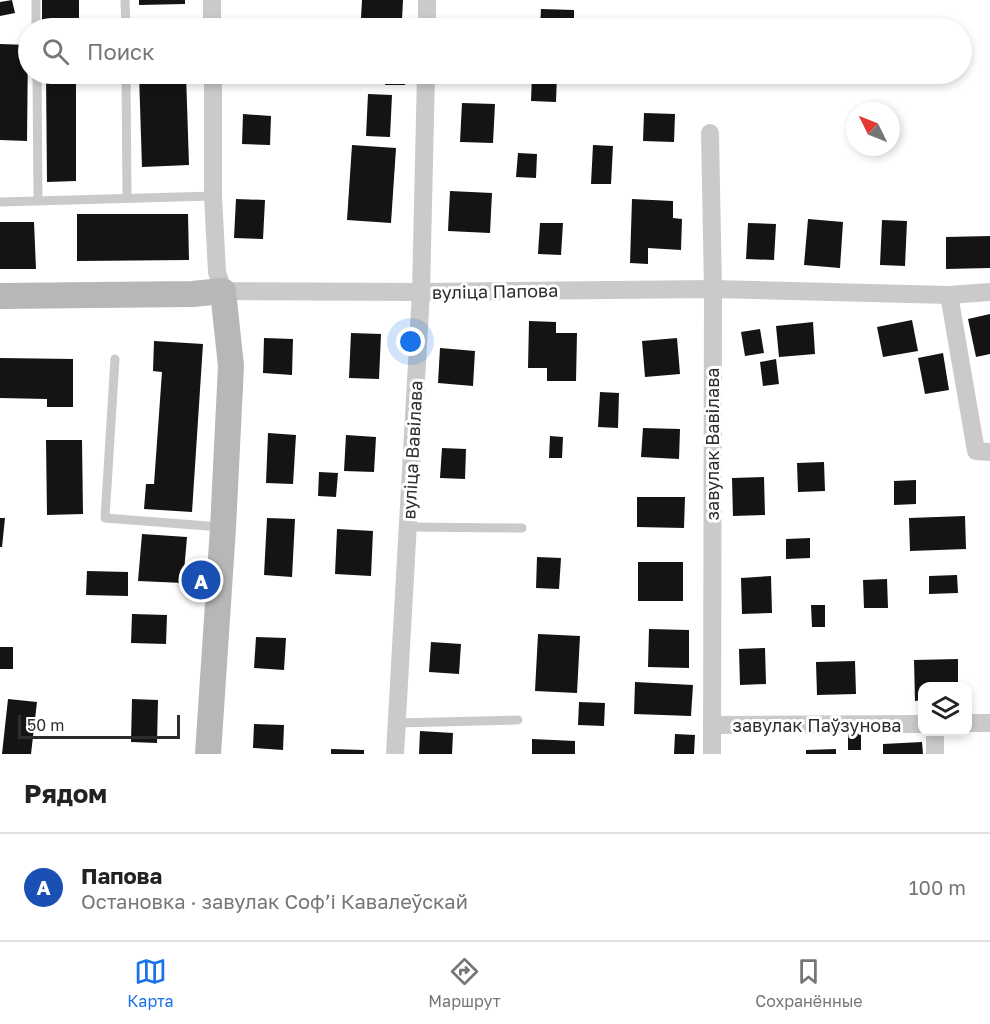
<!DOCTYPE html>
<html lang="ru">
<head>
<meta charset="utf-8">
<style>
  :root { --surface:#fff; --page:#f2f2f2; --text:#222; --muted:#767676; --line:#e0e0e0; --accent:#1a73e8 }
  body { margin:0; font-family:"Golos Text",sans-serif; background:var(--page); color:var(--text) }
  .controls { position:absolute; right:18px; bottom:18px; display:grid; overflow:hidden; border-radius:12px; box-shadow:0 3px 9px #0003 }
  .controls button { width:54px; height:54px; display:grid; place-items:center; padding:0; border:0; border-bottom:2px solid var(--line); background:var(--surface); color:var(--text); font:30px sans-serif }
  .compass { position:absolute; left:846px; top:102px; width:54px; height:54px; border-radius:50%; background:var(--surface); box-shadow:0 3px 9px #0003; rotate:313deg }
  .scale { position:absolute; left:18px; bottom:15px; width:162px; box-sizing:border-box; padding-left:6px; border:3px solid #2d2d2d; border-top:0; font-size:16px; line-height:21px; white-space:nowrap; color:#2d2d2d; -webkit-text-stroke:4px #fff; paint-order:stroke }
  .you { position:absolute; left:411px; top:342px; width:21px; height:21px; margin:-15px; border:4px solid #fff; border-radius:50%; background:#1a73e8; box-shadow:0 0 0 9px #1a73e833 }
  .badge { display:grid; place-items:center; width:39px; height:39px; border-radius:50%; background:var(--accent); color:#fff; font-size:20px; font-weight:700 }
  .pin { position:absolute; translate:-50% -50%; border:3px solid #fff; box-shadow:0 2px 6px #0006 }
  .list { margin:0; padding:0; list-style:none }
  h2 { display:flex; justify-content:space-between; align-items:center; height:78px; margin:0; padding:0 24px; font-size:26px }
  h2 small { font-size:20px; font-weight:400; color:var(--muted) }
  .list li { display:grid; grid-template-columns:39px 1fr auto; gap:18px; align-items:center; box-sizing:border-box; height:108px; padding:0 24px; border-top:2px solid var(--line) }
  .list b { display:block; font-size:22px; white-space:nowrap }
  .list p { margin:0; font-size:20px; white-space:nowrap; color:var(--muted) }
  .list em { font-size:20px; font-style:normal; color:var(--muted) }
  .icon { flex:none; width:33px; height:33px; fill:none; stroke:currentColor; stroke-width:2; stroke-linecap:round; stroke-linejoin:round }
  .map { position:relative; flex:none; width:990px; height:754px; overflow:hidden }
  .search { position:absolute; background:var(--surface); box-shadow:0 3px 9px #0003; left:18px; right:18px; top:18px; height:66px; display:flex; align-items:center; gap:15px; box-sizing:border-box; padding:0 21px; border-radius:33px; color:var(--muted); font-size:22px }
  .sheet { height:186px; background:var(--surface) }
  nav { display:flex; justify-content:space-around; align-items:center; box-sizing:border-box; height:84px; border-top:2px solid var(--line); background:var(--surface); font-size:16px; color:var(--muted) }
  nav a { display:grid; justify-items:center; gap:3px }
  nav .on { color:var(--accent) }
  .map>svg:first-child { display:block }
</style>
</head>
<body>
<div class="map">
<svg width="990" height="754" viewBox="0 0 990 754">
  <rect width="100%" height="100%" fill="#fff"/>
  <g fill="#141414">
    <polygon points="12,0 15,13 0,16 0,2"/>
    <polygon points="42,0 79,0 79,25 42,26"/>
    <polygon points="139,0 185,0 185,4 139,5"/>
    <polygon points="362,0 403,0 402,20 361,18"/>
    <polygon points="541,9 574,10 574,28 540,28"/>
    <polygon points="0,44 28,45 27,141 0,140"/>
    <polygon points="46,74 76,74 76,181 47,182"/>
    <polygon points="139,74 186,74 189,165 142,167"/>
    <polygon points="386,74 406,74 405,85 385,85"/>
    <polygon points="532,74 557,74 556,102 531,101"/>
    <polygon points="368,94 392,95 390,137 366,136"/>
    <polygon points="462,103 495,104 493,143 460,142"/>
    <polygon points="644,113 675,114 674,142 643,141"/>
    <polygon points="243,114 271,116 270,145 242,144"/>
    <polygon points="352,145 396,148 391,223 347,220"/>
    <polygon points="593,145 613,146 611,184 591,184"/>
    <polygon points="518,153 537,154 536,178 516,177"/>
    <polygon points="450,191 492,193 490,233 448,231"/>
    <polygon points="236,199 265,200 263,239 234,238"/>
    <polygon points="632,199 673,201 673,218 682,219 681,250 648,248 648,264 630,263"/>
    <polygon points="77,214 188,214 189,260 77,261"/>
    <polygon points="808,219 843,222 840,268 804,265"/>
    <polygon points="882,220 907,221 905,266 880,265"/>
    <polygon points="0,222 34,222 36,269 0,269"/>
    <polygon points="540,223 563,223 561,255 538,254"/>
    <polygon points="748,223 776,224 774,260 746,259"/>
    <polygon points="990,236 990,268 946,269 946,237"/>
    <polygon points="990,314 990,354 976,357 968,319"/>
    <polygon points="912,320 918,351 883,357 877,327"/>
    <polygon points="529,321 556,322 556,333 577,333 576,381 547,381 547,368 528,368"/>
    <polygon points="813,322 815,354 779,357 776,326"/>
    <polygon points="760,329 764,353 745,356 741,332"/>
    <polygon points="351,333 381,334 379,379 349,378"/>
    <polygon points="264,338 293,339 292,375 263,373"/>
    <polygon points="677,338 680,374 645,377 642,341"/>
    <polygon points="154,341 203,344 192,512 144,509 146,484 154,484 162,372 153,371"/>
    <polygon points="440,348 475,351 473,386 438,383"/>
    <polygon points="943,353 949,390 925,394 918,358"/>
    <polygon points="0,358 73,359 73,407 47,407 47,399 0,398"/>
    <polygon points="776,359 779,384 763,386 760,362"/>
    <polygon points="600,392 619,393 618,428 598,427"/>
    <polygon points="643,428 680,429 679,459 641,457"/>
    <polygon points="268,433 296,435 293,484 266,483"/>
    <polygon points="346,435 376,437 374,472 344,471"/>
    <polygon points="550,436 563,437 562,458 549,458"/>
    <polygon points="46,440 82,440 83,514 47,515"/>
    <polygon points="442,448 466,449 465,479 440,478"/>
    <polygon points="824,462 825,491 798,492 797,463"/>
    <polygon points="319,472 338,473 336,497 318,496"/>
    <polygon points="764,477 765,515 733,516 732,478"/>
    <polygon points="916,480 916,504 894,505 894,481"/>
    <polygon points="637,497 685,497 684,528 637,527"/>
    <polygon points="965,516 966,549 910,551 909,518"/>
    <polygon points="0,518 5,518 2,547 0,547"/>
    <polygon points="267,518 295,519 292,577 264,575"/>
    <polygon points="337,529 373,531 371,576 335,574"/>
    <polygon points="142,534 187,537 183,583 138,581"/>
    <polygon points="810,538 810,558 786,559 786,539"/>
    <polygon points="537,557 561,558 559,589 536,588"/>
    <rect x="638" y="562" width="45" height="39"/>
    <polygon points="87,571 128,572 128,596 86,595"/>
    <polygon points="957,575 958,593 929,594 929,576"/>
    <polygon points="771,576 772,613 742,614 741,578"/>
    <polygon points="887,579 888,608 864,608 863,580"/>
    <polygon points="811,605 825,605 825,627 812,627"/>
    <polygon points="132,614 167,615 166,644 131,643"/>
    <polygon points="649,629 689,630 689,668 648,667"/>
    <polygon points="538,634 580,636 577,693 535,691"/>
    <polygon points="256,637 286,638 284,670 254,668"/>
    <polygon points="431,642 461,644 459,674 429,672"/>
    <rect x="0" y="647" width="13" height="22"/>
    <polygon points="765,648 766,684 740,685 739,649"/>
    <polygon points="958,659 958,686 922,686 922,700 915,701 914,660"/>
    <polygon points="855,661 856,694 817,695 816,662"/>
    <polygon points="635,682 693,685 691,716 634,714"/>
    <polygon points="8,699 37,702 31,754 2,754"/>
    <polygon points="132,699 158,700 157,743 131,742"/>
    <polygon points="579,702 605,703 604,726 578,725"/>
    <polygon points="254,724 284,725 283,750 253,748"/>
    <polygon points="420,731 453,733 452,754 419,754"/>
    <rect x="848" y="733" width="13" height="17"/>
    <polygon points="675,734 695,735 694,754 674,754"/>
    <polygon points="532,739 575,741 575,754 532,754"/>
    <polygon points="922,742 923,754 883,754 883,744"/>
    <polygon points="331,749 364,750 364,754 331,754"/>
    <polygon points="836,749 836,754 806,754 806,750"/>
  </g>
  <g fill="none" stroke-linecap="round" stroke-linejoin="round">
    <g stroke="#cacaca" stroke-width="9">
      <polyline points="36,0 36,28"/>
      <polyline points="125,0 126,28"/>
      <polyline points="37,74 38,201"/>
      <polyline points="126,74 127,198"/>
      <polyline points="0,202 213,196"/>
      <polyline points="115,359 105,518 221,527"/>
      <polyline points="408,527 522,528"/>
      <polyline points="397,723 518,720"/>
    </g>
    <g stroke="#cacaca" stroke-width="18">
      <polyline points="212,0 212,28"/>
      <polyline points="427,28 427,0"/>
      <polyline points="213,74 213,196 217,272 223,291 421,292 713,289 949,295 990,292"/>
      <polyline points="710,133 713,289 712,754"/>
      <polyline points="949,295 976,451 990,452"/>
      <polyline points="968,723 990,723"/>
      <polyline points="712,725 922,724"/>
      <polyline points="935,732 935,754"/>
      <polyline points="395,754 421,292 426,74"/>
    </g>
    <polyline stroke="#b7b7b7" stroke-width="26" points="0,296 192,294 223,291 231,366 223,528 208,754"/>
  </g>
  <g text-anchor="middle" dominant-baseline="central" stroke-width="6" stroke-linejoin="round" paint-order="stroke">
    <g font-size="18" fill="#2d2d2d" stroke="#fff">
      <text transform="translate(495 291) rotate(-1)">вуліца Папова</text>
      <text transform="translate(712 444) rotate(-90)">завулак Вавілава</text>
      <text transform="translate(412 450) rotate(-87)">вуліца Вавілава</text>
      <text x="817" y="725">завулак Паўзунова</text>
    </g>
  </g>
</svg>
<div class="controls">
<button><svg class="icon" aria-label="layers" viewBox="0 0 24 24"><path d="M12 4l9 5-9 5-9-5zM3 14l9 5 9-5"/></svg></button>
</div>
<svg class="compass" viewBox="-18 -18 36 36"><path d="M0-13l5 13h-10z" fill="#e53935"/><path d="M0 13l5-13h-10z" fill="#767676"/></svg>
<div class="scale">50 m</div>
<div class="you"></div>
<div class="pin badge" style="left:201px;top:580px;background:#1a4fb4">A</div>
<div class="search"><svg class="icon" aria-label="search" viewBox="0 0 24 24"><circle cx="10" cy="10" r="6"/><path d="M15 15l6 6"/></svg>Поиск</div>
</div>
<section class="sheet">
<h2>Рядом<small></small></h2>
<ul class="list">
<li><span class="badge" style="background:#1a4fb4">A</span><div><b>Папова</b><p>Остановка · завулак Софʼі Кавалеўскай</p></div><em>100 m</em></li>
</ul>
</section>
<nav>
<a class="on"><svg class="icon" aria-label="map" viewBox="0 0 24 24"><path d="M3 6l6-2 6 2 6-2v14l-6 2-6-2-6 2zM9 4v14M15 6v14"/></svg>Карта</a>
<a><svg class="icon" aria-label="directions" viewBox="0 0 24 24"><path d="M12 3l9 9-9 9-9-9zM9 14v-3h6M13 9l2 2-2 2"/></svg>Маршрут</a>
<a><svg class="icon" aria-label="saved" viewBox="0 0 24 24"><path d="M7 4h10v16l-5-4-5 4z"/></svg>Сохранённые</a>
</nav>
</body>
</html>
